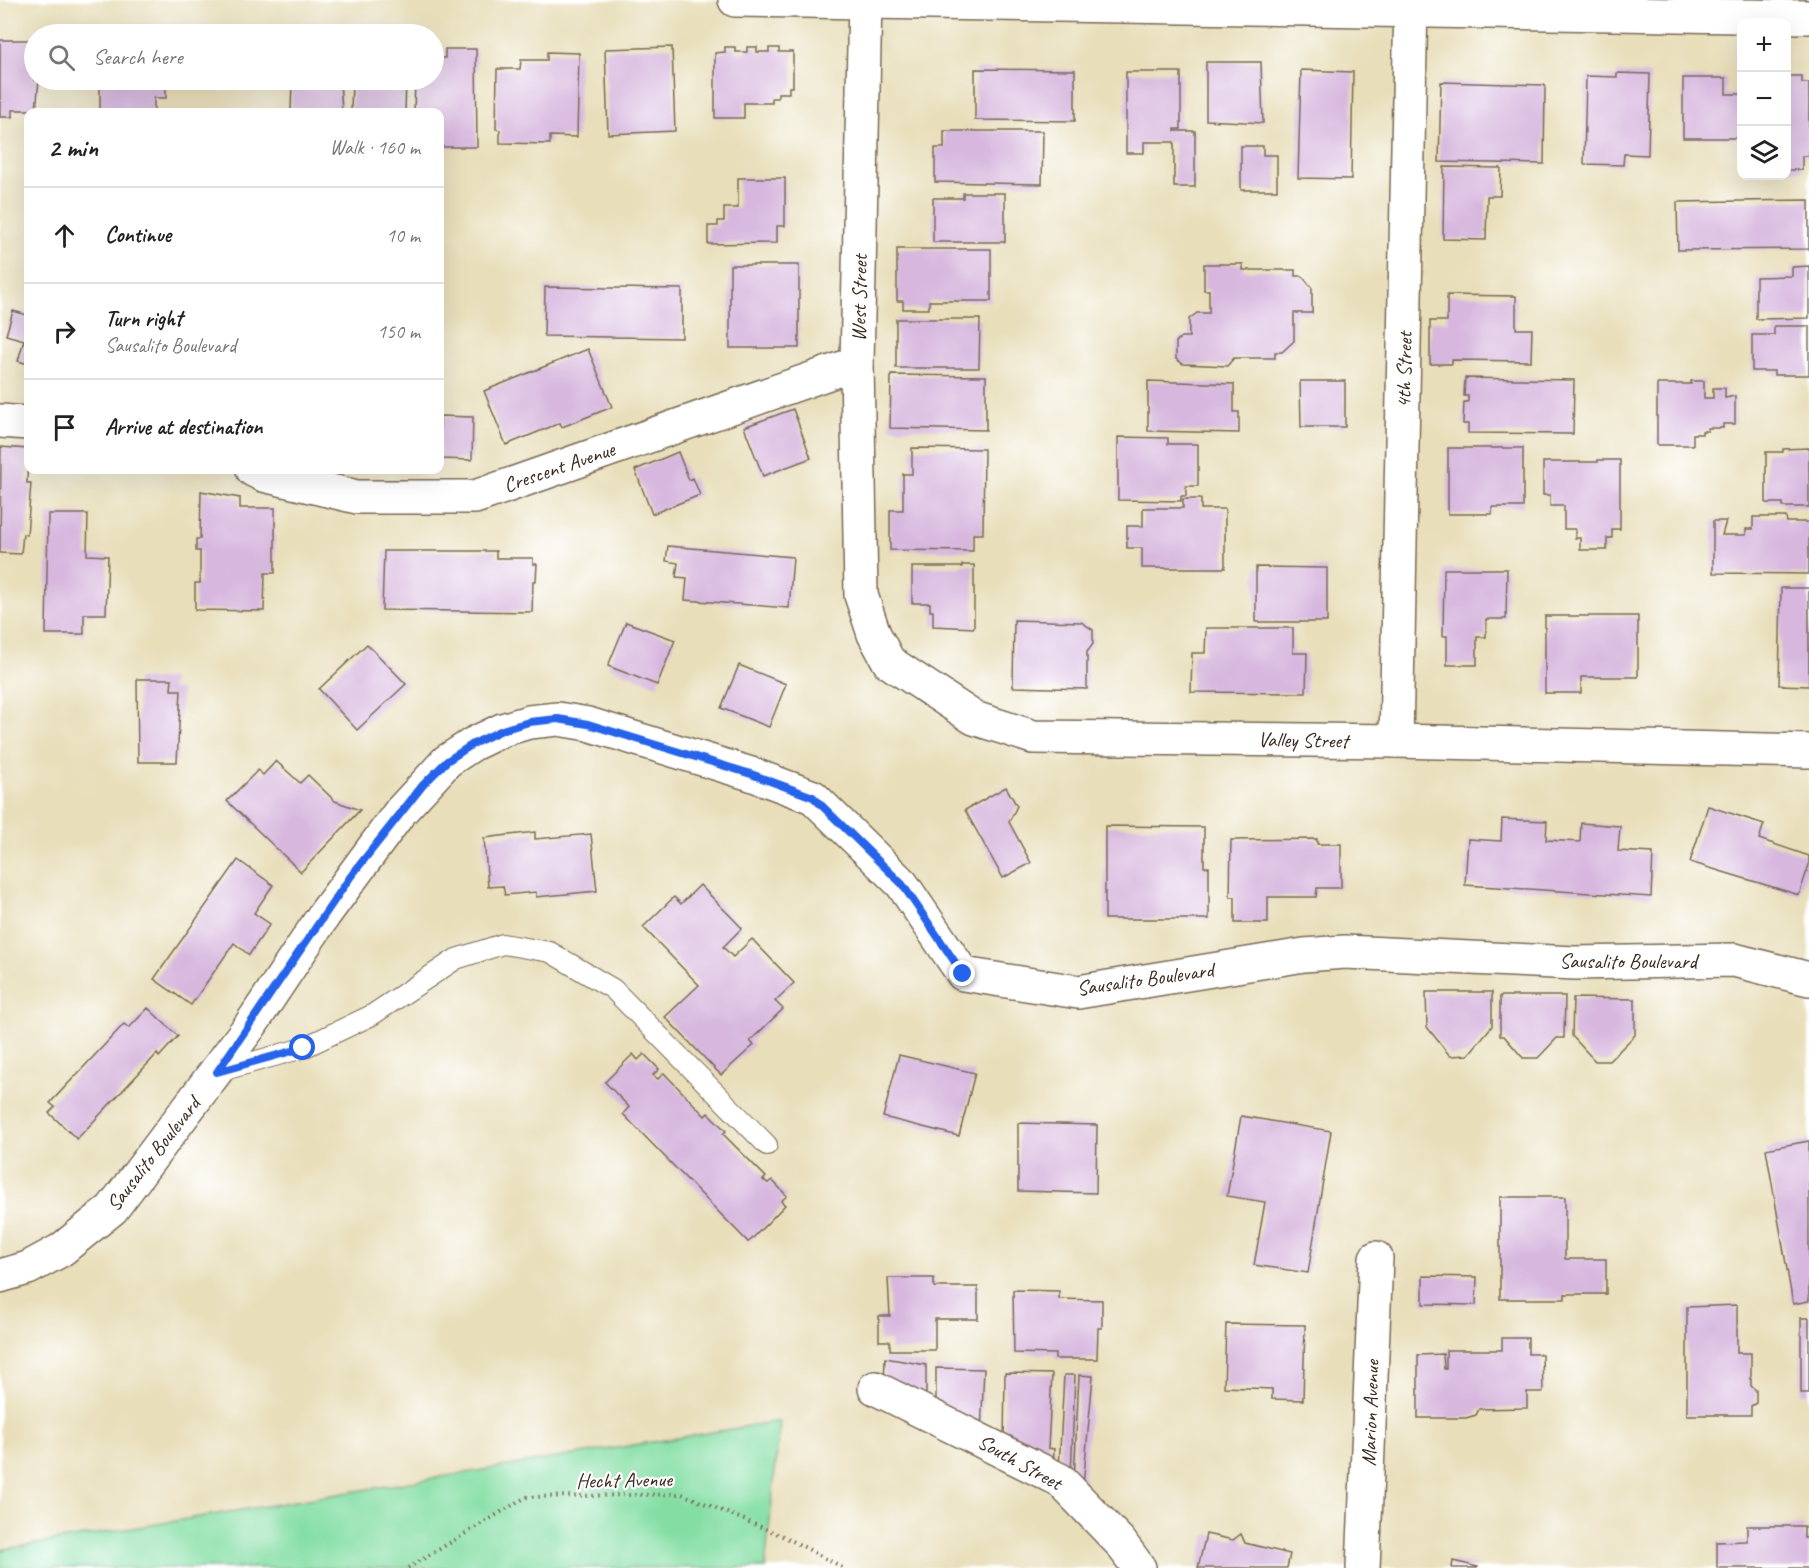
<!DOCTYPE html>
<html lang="en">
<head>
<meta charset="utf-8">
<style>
  :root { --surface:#fff; --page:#f6f6f6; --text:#222; --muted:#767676; --line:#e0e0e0 }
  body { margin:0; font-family:Caveat,sans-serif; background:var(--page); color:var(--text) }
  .controls { position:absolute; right:18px; top:18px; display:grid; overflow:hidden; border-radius:12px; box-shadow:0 6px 24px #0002 }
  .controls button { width:54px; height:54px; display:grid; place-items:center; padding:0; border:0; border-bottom:2px solid var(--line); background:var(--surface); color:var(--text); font:30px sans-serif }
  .stop { position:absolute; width:18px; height:18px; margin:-14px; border:4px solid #2563eb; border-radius:50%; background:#fff }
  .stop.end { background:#2563eb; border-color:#fff; box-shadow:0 2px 6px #0008 }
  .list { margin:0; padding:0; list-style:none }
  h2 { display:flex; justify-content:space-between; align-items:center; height:78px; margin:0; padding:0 24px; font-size:26px }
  h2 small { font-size:20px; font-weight:400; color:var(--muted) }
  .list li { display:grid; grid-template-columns:39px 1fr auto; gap:18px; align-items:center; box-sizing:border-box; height:96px; padding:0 24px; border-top:2px solid var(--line) }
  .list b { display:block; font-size:22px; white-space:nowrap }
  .list p { margin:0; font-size:20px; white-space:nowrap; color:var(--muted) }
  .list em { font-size:20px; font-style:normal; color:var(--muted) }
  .icon { flex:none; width:33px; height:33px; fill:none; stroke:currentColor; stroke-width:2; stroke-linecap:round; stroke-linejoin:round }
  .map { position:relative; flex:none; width:1809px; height:1568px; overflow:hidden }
  .search { position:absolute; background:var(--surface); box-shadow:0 6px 24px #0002; left:24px; top:24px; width:420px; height:66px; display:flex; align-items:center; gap:15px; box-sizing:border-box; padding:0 21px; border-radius:33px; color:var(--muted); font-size:22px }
  .panel { position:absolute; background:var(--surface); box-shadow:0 6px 24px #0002; left:24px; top:108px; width:420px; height:366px; border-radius:12px }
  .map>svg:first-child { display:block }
</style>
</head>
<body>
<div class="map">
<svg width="1809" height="1568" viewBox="0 0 1809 1568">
  <rect width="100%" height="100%" fill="#fff"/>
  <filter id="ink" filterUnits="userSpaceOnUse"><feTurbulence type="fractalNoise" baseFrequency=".0167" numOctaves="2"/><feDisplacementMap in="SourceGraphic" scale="12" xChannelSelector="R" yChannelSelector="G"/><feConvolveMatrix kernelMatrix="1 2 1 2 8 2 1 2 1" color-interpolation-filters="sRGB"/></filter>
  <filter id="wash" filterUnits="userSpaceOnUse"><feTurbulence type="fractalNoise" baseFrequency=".008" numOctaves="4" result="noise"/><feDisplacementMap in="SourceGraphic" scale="24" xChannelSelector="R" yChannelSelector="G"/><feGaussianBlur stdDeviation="1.35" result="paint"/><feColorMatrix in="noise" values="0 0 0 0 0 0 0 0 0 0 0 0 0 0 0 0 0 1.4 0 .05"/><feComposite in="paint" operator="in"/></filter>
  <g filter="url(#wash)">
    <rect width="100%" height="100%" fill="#e8deba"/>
    <polygon fill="#84dea4" stroke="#608461" stroke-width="1.5" points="780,1421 765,1568 0,1568 0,1550"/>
    <g id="blocks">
      <g fill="#d7b7de">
        <polygon points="0,40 34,40 34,80 39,80 36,110 12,110 12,117 0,117"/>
        <polygon points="672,47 675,131 608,134 605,49"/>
        <polygon points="725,47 735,47 735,52 747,52 747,47 757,47 757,52 769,52 769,48 779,48 779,52 793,52 793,87 789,87 789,93 778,93 778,98 772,98 772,103 744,103 744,118 715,118 715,53 725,52"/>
        <polygon points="445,49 476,49 477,147 440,147 440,112 414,112 415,80 434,80 434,58 445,58"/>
        <polygon points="547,52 579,53 577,137 550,136 550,144 500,143 500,130 496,129 497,69 520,69 521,60 547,60"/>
        <polygon points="1206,62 1261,62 1263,123 1206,120"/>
        <polygon points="975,69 1075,70 1075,121 975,120"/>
        <polygon points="1301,70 1353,72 1351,179 1298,178"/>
        <polygon points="1126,72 1181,72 1181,129 1175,129 1175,131 1195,131 1195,187 1174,187 1174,142 1144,142 1144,153 1126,153"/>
        <polygon points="1617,73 1650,74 1648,155 1624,154 1623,165 1584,164 1586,76 1617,77"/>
        <polygon points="1786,76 1802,76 1802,83 1809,83 1809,156 1802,156 1802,170 1786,170"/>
        <polygon points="1683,78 1726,78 1726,94 1742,94 1742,138 1683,138"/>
        <polygon points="100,80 166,80 166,98 154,98 154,112 100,112"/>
        <polygon points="292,80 340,80 342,112 291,112"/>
        <polygon points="352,80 406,80 405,112 351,112"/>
        <polygon points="1441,82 1545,85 1544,164 1439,162"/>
        <polygon points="944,131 1043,131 1042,184 935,182 935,148 944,148"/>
        <polygon points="1241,146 1263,146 1263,155 1277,155 1277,190 1241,190"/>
        <polygon points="1444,167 1501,168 1500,196 1487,196 1486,240 1443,239"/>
        <polygon points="738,178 785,178 785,226 777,226 777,243 708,244 708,226 718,226 718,221 724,221 724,208 738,208"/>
        <polygon points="963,193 1005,193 1005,242 933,242 933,198 963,198"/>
        <polygon points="1809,200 1809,249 1678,250 1677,202"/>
        <polygon points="897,249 991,249 991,301 929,301 929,309 903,309 903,301 897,301"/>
        <polygon points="1204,264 1243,264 1243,270 1295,270 1295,276 1302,276 1312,288 1312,313 1294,313 1294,341 1282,352 1275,352 1275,358 1234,358 1227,366 1183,364 1176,359 1176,342 1181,337 1189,337 1189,319 1197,313 1209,313 1209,290 1204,290"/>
        <rect x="730" y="265" width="69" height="83"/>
        <polygon points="1809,266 1809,318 1756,319 1756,277 1792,276 1792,267"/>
        <polygon points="545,287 682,289 682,338 544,336"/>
        <polygon points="1447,295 1516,296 1516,329 1532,329 1531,361 1452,360 1452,364 1430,364 1430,321 1447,321"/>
        <polygon points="13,311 28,315 28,364 18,361 24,340 6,335"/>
        <polygon points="896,319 980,319 979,368 896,368"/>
        <polygon points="1774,326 1809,326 1809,375 1774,375 1774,371 1752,371 1752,335 1774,335"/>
        <polygon points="588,349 612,407 562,427 560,423 506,445 484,391"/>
        <polygon points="891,375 986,376 986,430 890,428"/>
        <polygon points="1465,378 1574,380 1573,434 1468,433 1468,424 1463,424 1464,402 1468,402 1468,396 1464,396"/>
        <polygon points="1148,381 1234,384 1234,412 1239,412 1239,433 1148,431"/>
        <polygon points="1300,381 1345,381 1345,427 1301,427"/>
        <polygon points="1691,381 1704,381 1704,398 1713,398 1713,388 1725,388 1725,398 1735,396 1735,424 1723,424 1723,428 1708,428 1708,431 1702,431 1702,434 1693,434 1693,445 1657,445 1657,384 1691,384"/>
        <polygon points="793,409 811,458 763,476 744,427"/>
        <polygon points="440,416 473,417 472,460 440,459"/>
        <polygon points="1118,437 1168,438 1168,444 1198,444 1198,486 1186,486 1186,496 1181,496 1181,501 1118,500"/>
        <polygon points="1,447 28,449 27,483 31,483 27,535 23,534 21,554 0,553"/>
        <polygon points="912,448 984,449 983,534 973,534 973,551 890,550 890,510 903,510 903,474 912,474"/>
        <polygon points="1448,448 1523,448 1523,507 1492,507 1492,514 1448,514"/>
        <polygon points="1809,448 1809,507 1783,507 1783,503 1766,503 1766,452 1783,452 1783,449"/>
        <polygon points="678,452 689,480 693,478 700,495 652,514 635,470"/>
        <polygon points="1598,460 1620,460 1620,529 1612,529 1612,538 1607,538 1607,550 1580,550 1580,538 1575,538 1575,529 1564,529 1564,506 1550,506 1550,495 1543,495 1543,462 1598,462"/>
        <polygon points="201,491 240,498 240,508 275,508 275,573 265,573 264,611 195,610 195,583 200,583 200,551 196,551 196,539 200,539"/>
        <polygon points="1183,499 1201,499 1201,509 1225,509 1225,568 1142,568 1142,548 1127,548 1127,526 1143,526 1143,508 1183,508"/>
        <polygon points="48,514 88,514 87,555 108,556 106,614 84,614 84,634 46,634"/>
        <polygon points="1753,517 1786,517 1787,522 1809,522 1809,574 1713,573 1713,521 1726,521 1722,535 1746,535 1746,529 1753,529"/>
        <polygon points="668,546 793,557 789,608 685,600 687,578 676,577 678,563 666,561"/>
        <polygon points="384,551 496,551 496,558 533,558 533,564 537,564 536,581 533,581 532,612 382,610"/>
        <polygon points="962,565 974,565 974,628 933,626 933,611 930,611 930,603 912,603 912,567 962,567"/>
        <polygon points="1256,567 1327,568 1327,622 1256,622"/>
        <polygon points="1444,569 1507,569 1506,619 1486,619 1486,637 1477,637 1477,665 1447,665 1447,636 1443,636"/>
        <polygon points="1781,588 1809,588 1809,686 1779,685"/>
        <polygon points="1545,616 1638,616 1638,677 1581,677 1581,693 1545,693"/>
        <polygon points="1014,620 1081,622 1093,630 1093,644 1087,652 1087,689 1013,687"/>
        <polygon points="626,622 675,640 657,685 608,666"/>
        <polygon points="1206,628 1293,628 1293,653 1307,653 1306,693 1191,692 1192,653 1205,653"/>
        <polygon points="367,644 406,684 357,730 319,689"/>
        <polygon points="739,665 786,684 769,727 721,708"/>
        <polygon points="137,679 172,679 171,690 181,690 177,762 138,762"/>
        <polygon points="276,761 300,783 308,775 335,801 360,810 301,872 227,801 258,770 263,775"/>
        <polygon points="1006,787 1017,806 1009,822 1031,863 1003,878 965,810"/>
        <polygon points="1708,806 1764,824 1759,839 1809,856 1809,865 1799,895 1690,862"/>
        <polygon points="1502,819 1547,821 1546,840 1580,842 1581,823 1620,826 1618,851 1653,853 1651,897 1465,885 1468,839 1501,841"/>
        <polygon points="1105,826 1204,827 1204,867 1209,867 1209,919 1105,919"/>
        <polygon points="535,832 535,839 591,834 597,891 536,897 536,892 505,895 503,886 488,887 484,838"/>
        <polygon points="1317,839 1317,844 1341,844 1341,888 1317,888 1316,897 1268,897 1268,923 1235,923 1235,897 1230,897 1231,840"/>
        <polygon points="238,860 273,885 254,913 270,924 249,955 234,943 191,1005 154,979"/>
        <polygon points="700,885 742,928 723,947 733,957 752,939 794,983 775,1001 783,1009 750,1041 754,1045 721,1075 665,1017 699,985 643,927 674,897 681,904"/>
        <polygon points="1426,992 1492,992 1492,1026 1468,1055 1450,1056 1427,1027"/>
        <polygon points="1500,996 1565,996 1564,1038 1557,1038 1538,1058 1523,1058 1504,1036 1500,1036"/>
        <polygon points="1573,998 1635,999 1635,1035 1609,1061 1595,1061 1572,1036"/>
        <polygon points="148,1008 178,1036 159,1057 157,1054 77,1139 49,1113 55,1107 50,1103 124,1024 129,1028"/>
        <polygon points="633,1054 638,1060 644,1054 659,1069 653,1075 658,1079 664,1073 705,1116 708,1113 726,1131 723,1134 766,1177 763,1180 768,1183 772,1180 787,1196 781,1201 785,1205 751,1240 748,1242 623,1114 629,1107 605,1082"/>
        <polygon points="899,1055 975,1073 959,1136 883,1117"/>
        <polygon points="1241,1116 1331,1131 1308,1273 1254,1265 1265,1202 1227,1196"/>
        <polygon points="1018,1123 1097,1125 1096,1193 1018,1191"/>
        <polygon points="1809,1141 1809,1301 1793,1304 1766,1149"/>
        <polygon points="1500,1197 1565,1197 1565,1259 1606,1259 1606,1294 1565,1294 1565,1299 1500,1299"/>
        <polygon points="1423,1276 1477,1277 1476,1305 1423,1304"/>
        <polygon points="888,1278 934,1278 934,1287 978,1287 978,1319 935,1319 935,1350 890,1350 890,1341 879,1341 879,1316 890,1316"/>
        <polygon points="1013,1290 1059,1291 1059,1299 1102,1300 1102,1328 1098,1328 1097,1359 1055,1359 1055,1354 1014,1353"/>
        <polygon points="1737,1305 1737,1353 1751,1353 1751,1386 1756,1390 1756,1403 1751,1406 1751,1415 1687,1415 1687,1307"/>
        <rect x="1801" y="1318" width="8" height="75"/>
        <polygon points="1226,1324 1305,1325 1303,1400 1272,1399 1272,1389 1224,1387"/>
        <polygon points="1502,1338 1528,1338 1528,1354 1542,1354 1543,1392 1527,1392 1527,1408 1479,1409 1476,1415 1466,1418 1418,1418 1418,1355 1443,1354 1444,1369 1446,1369 1446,1350 1502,1350"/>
        <polygon points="885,1358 926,1365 926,1405 884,1387"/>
        <polygon points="936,1368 984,1369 981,1433 936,1411"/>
        <polygon points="1005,1373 1052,1374 1048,1448 1054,1449 1053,1467 1004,1442"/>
        <polygon points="1064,1375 1075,1375 1071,1477 1059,1469"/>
        <polygon points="1079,1375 1093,1376 1083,1486 1074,1480"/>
        <polygon points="1747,1526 1804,1526 1804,1538 1809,1538 1809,1568 1717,1568 1717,1542 1747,1541"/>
        <polygon points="1206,1534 1233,1540 1241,1534 1245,1543 1290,1554 1287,1568 1198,1568"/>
        <polygon points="1453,1561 1478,1567 1477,1568 1452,1568"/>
      </g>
    </g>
  </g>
  <g filter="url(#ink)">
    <use href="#blocks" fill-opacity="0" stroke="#786955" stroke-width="1.5"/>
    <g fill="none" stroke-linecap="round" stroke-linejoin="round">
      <defs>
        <polyline id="lane" points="217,1072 303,1048 372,1015 456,959 503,944 550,952 613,989 767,1145"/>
        <g id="street">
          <polyline points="735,0 1809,17"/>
          <polyline points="865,0 857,363 861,595 874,634 889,662 974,718 1033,737 1396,741 1809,751"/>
          <polyline points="0,421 28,423"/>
          <polyline points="253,470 263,475 357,497 475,497 857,363"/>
          <polyline points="1396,741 1411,0"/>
          <polyline points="0,1276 28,1268 61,1250 112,1209 250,1026 324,915 400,812 447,761 473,744 502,730 529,722 558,719 588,724 751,774 813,797 902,884 963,974 1078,992 1304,955 1345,952 1575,963 1734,960 1809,979"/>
          <polyline points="875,1388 1060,1480 1120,1542 1139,1568"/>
          <polyline points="1363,1568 1376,1258"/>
        </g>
      </defs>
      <use href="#lane" stroke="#786955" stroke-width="22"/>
      <use href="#street" stroke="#786955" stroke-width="36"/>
      <polyline stroke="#786955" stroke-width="4" stroke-dasharray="1.5 4.5" stroke-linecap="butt" points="408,1568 526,1497 682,1494 785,1537 844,1568"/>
      <use href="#lane" stroke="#fff" stroke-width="20"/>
      <use href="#street" stroke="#fff" stroke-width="33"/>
    </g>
  </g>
  <g fill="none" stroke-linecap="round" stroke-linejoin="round" filter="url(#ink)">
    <polyline stroke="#2563eb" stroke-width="8" points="303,1048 217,1072 351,876 423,785 447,761 473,744 502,730 529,722 558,719 588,724 751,774 813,797 902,884 963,974"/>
  </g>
  <g text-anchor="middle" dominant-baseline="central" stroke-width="4.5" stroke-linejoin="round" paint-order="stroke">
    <g font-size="21" fill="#3b2a1e" stroke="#fff">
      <text transform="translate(859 298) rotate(-89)">West Street</text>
      <text transform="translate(1404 370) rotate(-89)">4th Street</text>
      <text transform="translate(559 467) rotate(-19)">Crescent Avenue</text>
      <text transform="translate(1303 740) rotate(1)">Valley Street</text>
      <text x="1628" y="961">Sausalito Boulevard</text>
      <text transform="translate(1145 979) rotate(-8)">Sausalito Boulevard</text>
      <text transform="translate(153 1154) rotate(-52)">Sausalito Boulevard</text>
      <text transform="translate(1370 1413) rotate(-88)">Marion Avenue</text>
      <text transform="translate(1020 1462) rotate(29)">South Street</text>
      <text transform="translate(624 1480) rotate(-1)">Hecht Avenue</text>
    </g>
  </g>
</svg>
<div class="controls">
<button>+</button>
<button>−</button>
<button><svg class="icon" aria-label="layers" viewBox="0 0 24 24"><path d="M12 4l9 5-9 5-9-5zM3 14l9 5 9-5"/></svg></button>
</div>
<div class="stop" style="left:303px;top:1048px"></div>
<div class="stop end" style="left:963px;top:974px"></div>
<div class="search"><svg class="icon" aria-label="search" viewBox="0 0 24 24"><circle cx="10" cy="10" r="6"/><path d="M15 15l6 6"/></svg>Search here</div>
<section class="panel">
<h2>2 min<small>Walk · 160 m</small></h2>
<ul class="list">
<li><svg class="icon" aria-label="ahead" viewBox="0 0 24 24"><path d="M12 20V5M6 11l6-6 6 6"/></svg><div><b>Continue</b></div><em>10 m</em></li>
<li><svg class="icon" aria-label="right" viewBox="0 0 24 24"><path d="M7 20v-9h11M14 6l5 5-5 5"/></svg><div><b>Turn right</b><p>Sausalito Boulevard</p></div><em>150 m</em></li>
<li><svg class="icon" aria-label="arrive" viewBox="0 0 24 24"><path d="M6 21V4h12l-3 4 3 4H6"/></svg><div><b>Arrive at destination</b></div></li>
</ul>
</section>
</div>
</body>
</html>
